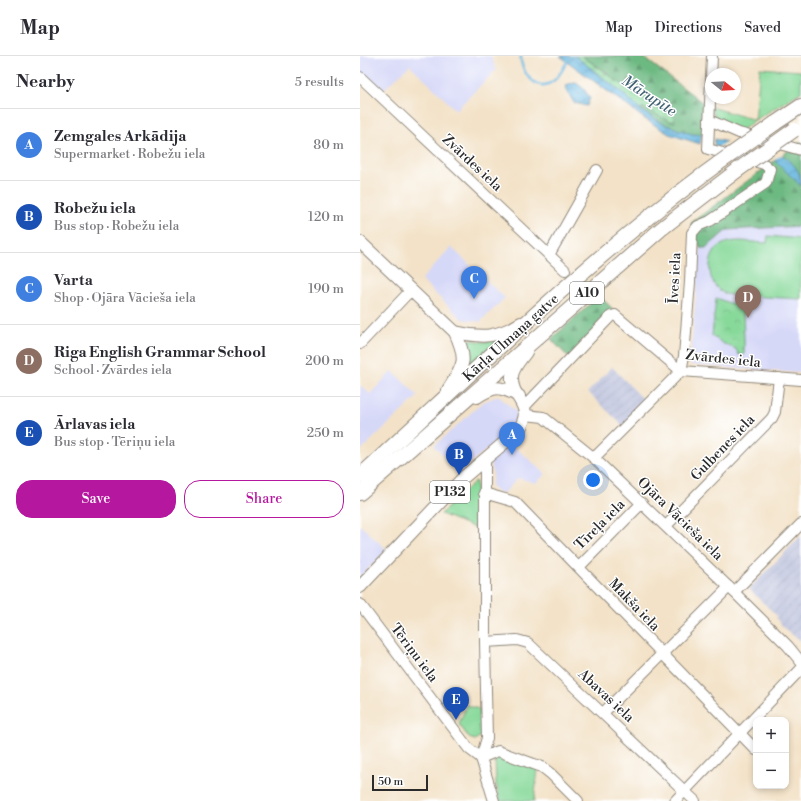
<!DOCTYPE html>
<html lang="en">
<head>
<meta charset="utf-8">
<style>
  :root { --surface:#fff; --page:#f2f2f3; --text:#2b2b33; --muted:#7c7c81; --line:#e1e1e2; --accent:#b5179e }
  body { margin:0; font-family:"Libre Bodoni",serif; background:var(--page); color:var(--text) }
  .controls { position:absolute; right:12px; bottom:12px; display:grid; overflow:hidden; border-radius:8px; box-shadow:0 2px 6px #0003 }
  .controls button { width:36px; height:36px; display:grid; place-items:center; padding:0; border:0; border-bottom:1px solid var(--line); background:var(--surface); color:var(--text); font:20px sans-serif }
  .compass { position:absolute; left:345px; top:12px; width:36px; height:36px; border-radius:50%; background:var(--surface); box-shadow:0 2px 6px #0003; rotate:108deg }
  .scale { position:absolute; left:12px; bottom:10px; width:56px; box-sizing:border-box; padding-left:4px; border:2px solid #2b2b2b; border-top:0; font-size:11px; line-height:14px; white-space:nowrap; color:#2b2b2b; -webkit-text-stroke:3px #fff; paint-order:stroke }
  .you { position:absolute; left:233px; top:424px; width:14px; height:14px; margin:-10px; border:3px solid #fff; border-radius:50%; background:#1a73e8; box-shadow:0 0 0 6px #1a73e833 }
  .badge { display:grid; place-items:center; width:26px; height:26px; border-radius:50%; background:var(--accent); color:#fff; font-size:13px; font-weight:700 }
  .pin { position:absolute; translate:-50% -33px; filter:drop-shadow(0 1px 2px #0008) }
  .pin::after { content:''; position:absolute; top:21px; width:14px; height:12px; background:inherit; clip-path:polygon(0 0,100% 0,50% 100%) }
  .list { margin:0; padding:0; list-style:none }
  h2 { display:flex; justify-content:space-between; align-items:center; height:52px; margin:0; padding:0 16px; font-size:17px }
  h2 small { font-size:13px; font-weight:400; color:var(--muted) }
  .list li { display:grid; grid-template-columns:26px 1fr auto; gap:12px; align-items:center; box-sizing:border-box; height:72px; padding:0 16px; border-top:1px solid var(--line) }
  .list b { display:block; font-size:15px; white-space:nowrap }
  .list p { margin:0; font-size:13px; white-space:nowrap; color:var(--muted) }
  .list em { font-size:13px; font-style:normal; color:var(--muted) }
  .actions { display:flex; gap:8px; padding:12px 16px }
  .actions a { flex:1; padding:9px 0; border:1px solid var(--accent); border-radius:16px; text-align:center; font-size:14px; color:var(--accent) }
  .actions .main { background:var(--accent); color:#fff }
  .map { position:relative; flex:none; width:441px; height:745px; overflow:hidden }
  header { display:flex; align-items:center; gap:24px; box-sizing:border-box; height:56px; padding:0 20px; background:var(--surface); border-bottom:1px solid var(--line) }
  header strong { font-size:19px }
  nav { display:flex; gap:22px; margin-inline-start:auto; font-size:14px }
  main { display:flex }
  aside { flex:1; background:var(--surface) }
  .map>svg:first-child { display:block }
</style>
</head>
<body>
<header>
<strong>Map</strong>
<nav><a>Map</a><a>Directions</a><a>Saved</a></nav>
</header>
<main>
<aside>
<h2>Nearby<small>5 results</small></h2>
<ul class="list">
<li><span class="badge" style="background:#3f7fe0">A</span><div><b>Zemgales Arkādija</b><p>Supermarket · Robežu iela</p></div><em>80 m</em></li>
<li><span class="badge" style="background:#1a4fb4">B</span><div><b>Robežu iela</b><p>Bus stop · Robežu iela</p></div><em>120 m</em></li>
<li><span class="badge" style="background:#3f7fe0">C</span><div><b>Varta</b><p>Shop · Ojāra Vācieša iela</p></div><em>190 m</em></li>
<li><span class="badge" style="background:#8d6e63">D</span><div><b>Riga English Grammar School</b><p>School · Zvārdes iela</p></div><em>200 m</em></li>
<li><span class="badge" style="background:#1a4fb4">E</span><div><b>Ārlavas iela</b><p>Bus stop · Tēriņu iela</p></div><em>250 m</em></li>
</ul>
<div class="actions"><a class="main">Save</a><a>Share</a></div>
</aside>
<div class="map">
<svg width="441" height="745" viewBox="0 0 441 745">
  <defs>
    <pattern id="industrial-furrows" width="10" height="10" patternUnits="userSpaceOnUse"><rect width="10" height="10" fill="#bec3dd"/><path d="M-1 1l2-2M0 10L10 0M9 11l2-2" fill="none" stroke="#a3a8be"/></pattern>
    <pattern id="forest-firs" width="22" height="20" patternUnits="userSpaceOnUse"><rect width="22" height="20" fill="#6db982"/><path d="M5 1l3.5 6h-7zM16 11l3.5 6h-7z" fill="#5a976b"/></pattern>
    <pattern id="wetland-marsh" width="20" height="14" patternUnits="userSpaceOnUse"><rect width="20" height="14" fill="#87d99a"/><path d="M1 5h8M5 5V1M11 12h8M15 12V8" fill="none" stroke="#75ba85"/></pattern>
    <pattern id="park-crowns" width="20" height="18" patternUnits="userSpaceOnUse"><rect width="20" height="18" fill="#87d99a"/><path d="M2 6a3 3 0 1 1 6 0M12 15a3 3 0 1 1 6 0" fill="none" stroke="#75ba85"/></pattern>
    <pattern id="water-waves" width="16" height="10" patternUnits="userSpaceOnUse"><rect width="16" height="10" fill="#64b5df"/><path d="M0 5q4-4 8 0t8 0" fill="none" stroke="#5393b5"/></pattern>
  </defs>
  <rect width="100%" height="100%" fill="#fff"/>
  <filter id="ink" filterUnits="userSpaceOnUse"><feTurbulence type="fractalNoise" baseFrequency=".025" numOctaves="2"/><feDisplacementMap in="SourceGraphic" scale="8" xChannelSelector="R" yChannelSelector="G"/><feConvolveMatrix kernelMatrix="1 2 1 2 8 2 1 2 1" color-interpolation-filters="sRGB"/></filter>
  <filter id="wash" filterUnits="userSpaceOnUse"><feTurbulence type="fractalNoise" baseFrequency=".012" numOctaves="4" result="noise"/><feDisplacementMap in="SourceGraphic" scale="16" xChannelSelector="R" yChannelSelector="G"/><feGaussianBlur stdDeviation="0.9" result="paint"/><feColorMatrix in="noise" values="0 0 0 0 0 0 0 0 0 0 0 0 0 0 0 0 0 1.4 0 .05"/><feComposite in="paint" operator="in"/></filter>
  <g filter="url(#wash)">
    <rect width="100%" height="100%" fill="#f3e2c7"/>
    <g fill="#d6d8f8">
      <polygon points="0,0 131,0 136,14 96,54 50,9 20,37 0,18"/>
      <polygon points="441,170 441,317 330,309 340,192 346,192 367,174"/>
      <polygon points="91,191 145,242 120,266 102,263 61,224"/>
      <polygon points="32,315 58,340 0,395 0,329 10,338"/>
      <polygon points="138,340 157,356 155,369 100,416 74,390 123,346"/>
      <polygon points="150,387 186,418 176,427 158,422 144,437 137,436 131,430 133,418 130,405"/>
      <polygon points="0,469 27,494 0,521"/>
    </g>
    <g fill="url(#industrial-furrows)">
      <polygon points="252,311 286,346 263,370 228,336"/>
      <polygon points="441,480 441,586 424,572 416,562 417,560 389,533"/>
    </g>
    <g fill="#87d99a" stroke="#598262">
      <polygon points="400,12 441,15 441,36 395,64 381,75 355,62 351,51 395,64"/>
      <path d="M408,180L441,183V243L370,239C346,235 343,198 363,188C375,182 395,187 407,187Z"/>
      <polygon points="140,282 106,314 104,283 125,286"/>
      <polygon points="115,425 116,426 118,473 81,458"/>
      <polygon points="107,649 121,654 122,679 115,684 109,682 99,668"/>
      <polygon points="138,699 178,714 174,745 140,745 136,727 135,703"/>
    </g>
    <g fill="url(#forest-firs)" stroke="#4c7256">
      <path d="M222,0H282L347,50L346,78C325,84 299,65 282,55V51H284L245,15Z"/>
      <polygon points="441,85 441,170 367,174 346,192 340,192 331,167"/>
      <polygon points="239,240 253,253 209,302 191,283"/>
    </g>
    <polygon fill="url(#wetland-marsh)" stroke="#598262" points="215,0 222,0 257,25 313,58 315,63 313,65 309,65 282,51 282,55 260,35"/>
    <path fill="url(#park-crowns)" stroke="#598262" d="M356,242L369,247L384,248C382,265 385,281 384,299H379L376,293L364,288L352,280Z"/>
    <g fill="url(#water-waves)" stroke="#487085">
      <polygon points="200,0 215,0 260,35 282,55 306,69 332,78 342,79 340,88 309,78 285,63"/>
      <polygon points="216,27 223,32 230,42 227,50 214,47 205,31 208,28"/>
      <path d="M355,83L422,99C434,108 441,114 441,130L413,103L354,90Z"/>
    </g>
    <polygon fill="#f3e2c7" points="370,83 413,94 423,98 413,105 402,100 357,92"/>
    <g fill="none" stroke-linecap="round" stroke-linejoin="round">
      <path stroke="#64b5df" stroke-width="2.5" d="M161,0C159,12 174,34 188,28C197,25 203,13 208,4"/>
    </g>
  </g>
  <g filter="url(#ink)">
    <g fill="none" stroke-linecap="round" stroke-linejoin="round">
      <defs>
        <g id="minor">
          <polyline points="0,21 205,214"/>
          <polyline points="349,64 379,77 441,94"/>
          <polyline points="189,199 237,114"/>
          <polyline points="0,288 51,234"/>
          <polyline points="165,350 251,260 255,259 321,315 441,324"/>
          <polyline points="166,359 183,361 234,402 374,536 428,590 441,606"/>
          <polyline points="234,402 321,315 324,300 330,226 332,177 338,170 350,165 406,127 410,113 404,108 348,93 352,0"/>
          <polyline points="125,403 125,586 127,682 121,702 134,745"/>
          <polyline points="124,437 155,446 396,694"/>
          <polyline points="306,470 412,362 415,356 419,322"/>
          <polyline points="219,511 282,447"/>
          <polyline points="374,536 441,468"/>
          <polyline points="0,548 109,693 121,702"/>
          <polyline points="125,586 157,584 168,587 335,745"/>
          <polyline points="244,656 369,531"/>
          <polyline points="121,702 138,695 182,711 191,718 218,745"/>
          <polyline points="315,745 441,613"/>
        </g>
        <g id="major">
          <path d="M0,186L95,276C108,305 104,309 88,334"/>
          <path d="M95,276C122,282 137,282 161,267"/>
          <path d="M117,341C135,329 140,330 159,340"/>
          <path d="M0,531L104,421L158,375C177,348 150,344 152,320C153,311 161,303 166,296"/>
        </g>
        <g id="highway">
          <polyline points="414,68 441,50"/>
          <path d="M0,420C116,314 231,200 359,107"/>
          <polyline points="0,437 301,173 379,113"/>
        </g>
      </defs>
      <use href="#minor" stroke="#8f8679" stroke-width="12"/>
      <use href="#major" stroke="#8f8679" stroke-width="14"/>
      <use href="#highway" stroke="#8f8679" stroke-width="16"/>
      <use href="#minor" stroke="#fff" stroke-width="10"/>
      <use href="#major" stroke="#fff" stroke-width="12"/>
      <use href="#highway" stroke="#fff" stroke-width="14"/>
      <defs>
        <g id="highway-bridge">
          <polyline points="359,107 414,68"/>
          <polyline points="379,113 434,74"/>
        </g>
      </defs>
      <use href="#highway-bridge" stroke="#8f8679" stroke-width="16" stroke-linecap="butt"/>
      <use href="#highway-bridge" stroke="#fff" stroke-width="14"/>
    </g>
  </g>
  <g text-anchor="middle" dominant-baseline="central" stroke-width="3" stroke-linejoin="round" paint-order="stroke">
    <g fill="#fff" stroke="#6b6b6b" stroke-width="1">
      <rect x="210" y="226" width="34" height="22" rx="3"/>
      <rect x="70" y="425" width="40" height="22" rx="3"/>
    </g>
    <g font-size="13" font-weight="bold" fill="#2b2b2b">
      <text x="227" y="237">A10</text>
      <text x="90" y="436">P132</text>
    </g>
    <g font-size="14" fill="#2b2b2b" stroke="#fff">
      <text transform="translate(112 107) rotate(43)">Zvārdes iela</text>
      <text transform="translate(315 222) rotate(-87)">Īves iela</text>
      <text transform="translate(151 282) rotate(-42)">Kārļa Ulmaņa gatve</text>
      <text transform="translate(363 303) rotate(6)">Zvārdes iela</text>
      <text transform="translate(363 392) rotate(-46)">Gulbenes iela</text>
      <text transform="translate(320 463) rotate(44)">Ojāra Vācieša iela</text>
      <text transform="translate(240 469) rotate(-45)">Tīreļa iela</text>
      <text transform="translate(274 549) rotate(46)">Makša iela</text>
      <text transform="translate(54 597) rotate(53)">Tēriņu iela</text>
      <text transform="translate(246 640) rotate(43)">Abavas iela</text>
    </g>
    <g font-size="15" font-style="italic" fill="#426273" stroke="#fff">
      <text transform="translate(289 40) rotate(33)">Mārupīte</text>
    </g>
  </g>
</svg>
<div class="controls">
<button>+</button>
<button>−</button>
</div>
<svg class="compass" viewBox="-18 -18 36 36"><path d="M0-13l5 13h-10z" fill="#e53935"/><path d="M0 13l5-13h-10z" fill="#7c7c81"/></svg>
<div class="scale">50 m</div>
<div class="you"></div>
<div class="pin badge" style="left:152px;top:399px;background:#3f7fe0">A</div>
<div class="pin badge" style="left:99px;top:419px;background:#1a4fb4">B</div>
<div class="pin badge" style="left:114px;top:243px;background:#3f7fe0">C</div>
<div class="pin badge" style="left:388px;top:262px;background:#8d6e63">D</div>
<div class="pin badge" style="left:96px;top:664px;background:#1a4fb4">E</div>
</div>
</main>
</body>
</html>
